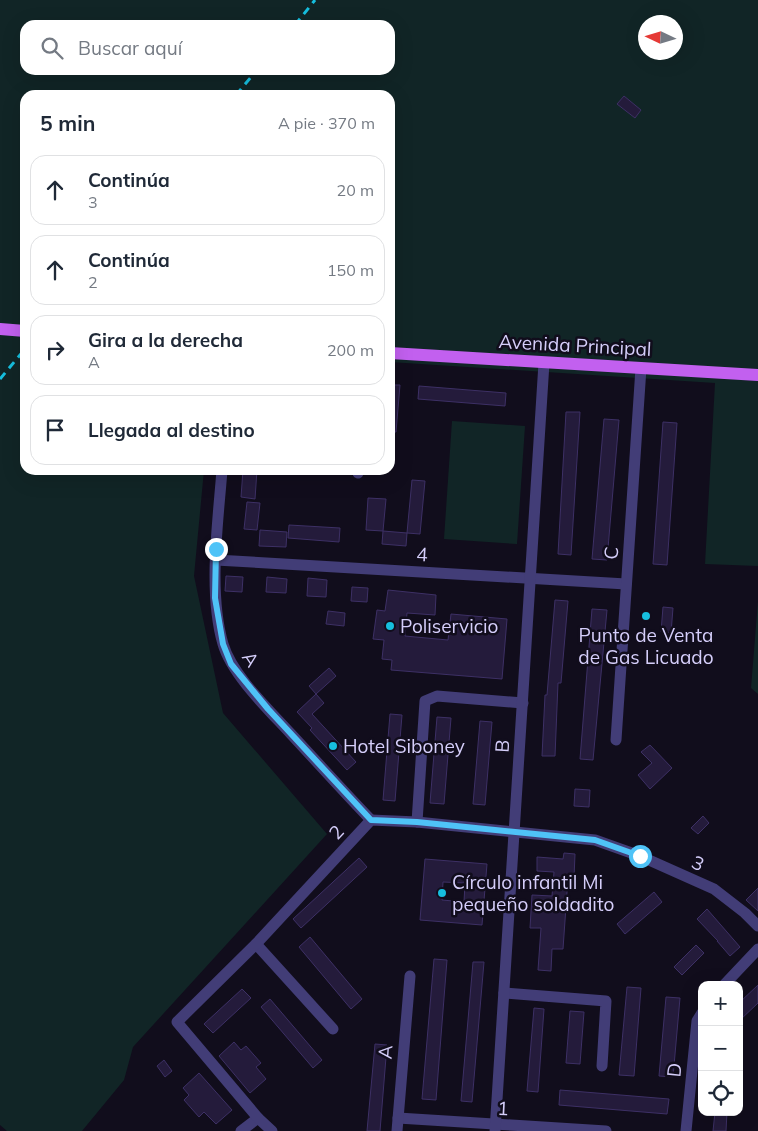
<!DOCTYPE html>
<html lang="es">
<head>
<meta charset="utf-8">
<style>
  :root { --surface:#fff; --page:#f2f2f3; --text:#1f2937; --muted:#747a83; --line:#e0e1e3 }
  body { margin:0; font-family:Mulish,sans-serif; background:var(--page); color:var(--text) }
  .controls { position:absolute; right:15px; bottom:15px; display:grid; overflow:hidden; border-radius:10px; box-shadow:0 5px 20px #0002 }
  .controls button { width:45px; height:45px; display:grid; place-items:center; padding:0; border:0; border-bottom:1px solid var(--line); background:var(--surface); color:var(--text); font:25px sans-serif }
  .compass { position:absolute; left:638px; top:15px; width:45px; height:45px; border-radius:50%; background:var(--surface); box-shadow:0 5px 20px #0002; rotate:274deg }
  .stop { position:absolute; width:15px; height:15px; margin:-11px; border:4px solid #4fc3f7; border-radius:50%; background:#fff }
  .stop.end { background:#4fc3f7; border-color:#fff; box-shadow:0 1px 5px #0008 }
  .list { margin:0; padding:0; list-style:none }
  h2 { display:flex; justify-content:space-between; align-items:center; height:65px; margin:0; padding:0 20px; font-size:21px }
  h2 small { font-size:16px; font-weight:400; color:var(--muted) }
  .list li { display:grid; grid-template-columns:32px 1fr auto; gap:15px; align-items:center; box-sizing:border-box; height:70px; margin:0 10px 10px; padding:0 10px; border:1px solid var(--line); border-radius:15px }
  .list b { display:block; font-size:19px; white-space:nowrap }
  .list p { margin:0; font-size:16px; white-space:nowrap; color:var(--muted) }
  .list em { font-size:16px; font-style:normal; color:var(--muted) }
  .icon { flex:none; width:28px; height:28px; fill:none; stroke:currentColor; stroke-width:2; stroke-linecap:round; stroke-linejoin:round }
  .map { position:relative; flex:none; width:758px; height:1131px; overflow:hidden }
  .search { position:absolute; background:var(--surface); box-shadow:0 5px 20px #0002; left:20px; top:20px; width:375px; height:55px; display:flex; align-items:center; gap:12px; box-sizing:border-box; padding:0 18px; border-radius:15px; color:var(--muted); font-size:19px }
  .panel { position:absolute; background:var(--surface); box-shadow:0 5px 20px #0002; left:20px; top:90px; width:375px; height:385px; border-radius:15px }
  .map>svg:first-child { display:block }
</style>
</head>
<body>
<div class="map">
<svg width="758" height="1131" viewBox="0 0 758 1131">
  <rect width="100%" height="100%" fill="#110d1c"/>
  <g fill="#112526" fill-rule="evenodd">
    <path d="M0,0H758V566L705,564L715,383L390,362V95H25V470H204L194,576L223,713L327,834L133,1047L124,1080L82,1131H7L0,1125ZM646,22H676V52H646ZM25,25H390V70H25Z"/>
    <polygon points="452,421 525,426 517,544 444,539"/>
    <polygon points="758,601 758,694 751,688"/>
  </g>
  <g fill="#241b3b" stroke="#3d3065" fill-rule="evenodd">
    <polygon points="624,96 641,110 635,118 617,104"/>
    <polygon points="390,385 400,385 396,432 390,432"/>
    <polygon points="419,386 506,393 505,406 418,399"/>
    <polygon points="566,412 580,412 571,555 558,554"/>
    <polygon points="604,419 619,420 607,560 592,559"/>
    <polygon points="663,422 677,423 667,565 653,564"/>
    <polygon points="243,470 257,470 255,499 241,497"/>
    <polygon points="412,480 425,481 420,534 407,533"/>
    <polygon points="368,498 386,499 383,531 366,530"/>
    <polygon points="247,502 260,503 257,530 244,529"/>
    <polygon points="289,525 340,528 339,542 288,538"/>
    <polygon points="260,530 287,532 286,547 259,546"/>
    <polygon points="383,531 407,533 406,546 382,544"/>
    <polygon points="226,576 243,577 242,592 225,591"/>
    <polygon points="267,577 287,579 286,593 266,592"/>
    <polygon points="308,578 327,580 326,597 307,596"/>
    <polygon points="352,587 368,588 367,602 351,601"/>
    <polygon points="388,590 436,595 435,615 407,613 405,636 448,640 451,614 507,619 502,679 391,670 392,660 382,659 384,640 373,639 377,610 385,611"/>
    <polygon points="555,600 568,601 561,683 558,683 555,756 542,756 545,695 547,695"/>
    <polygon points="663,607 673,608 671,633 661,632"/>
    <polygon points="592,609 607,610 593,760 580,759"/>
    <polygon points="328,611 345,613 344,626 326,624"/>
    <polygon points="329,668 336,676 316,694 309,686"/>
    <polygon points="316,694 324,703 312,714 356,762 347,770 310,730 312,728 297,712"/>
    <polygon points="390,714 402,715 395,801 383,800"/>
    <polygon points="437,717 451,718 444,804 430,803"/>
    <polygon points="480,721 492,722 485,805 473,804"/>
    <polygon points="650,745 672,768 650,789 638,775 652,763 641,752"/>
    <polygon points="575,789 590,790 589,807 574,806"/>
    <polygon points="703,816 709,823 698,834 691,828"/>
    <polygon points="564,853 575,854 574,878 568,878 563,949 552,949 551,971 538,970 541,928 530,928 532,895 552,896 554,872 537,871 537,857 563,859"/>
    <polygon points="359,858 367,867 301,928 293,919"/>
    <path d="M425,859L487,864L482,925L420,920ZM443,882L465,883L464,902L442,900Z"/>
    <polygon points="758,888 758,911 746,900"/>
    <polygon points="654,892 662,902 625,934 617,924"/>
    <polygon points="707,909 740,947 730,956 717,941 718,941 697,919"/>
    <polygon points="310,937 362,999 351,1009 299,947"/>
    <polygon points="696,945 704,953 682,975 674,967"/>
    <polygon points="434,959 447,960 436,1100 422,1099"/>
    <polygon points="473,962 484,962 472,1102 461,1101"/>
    <polygon points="758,985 758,1003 739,1021 739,1003"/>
    <polygon points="627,987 641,988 634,1076 619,1075"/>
    <polygon points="242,989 251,998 213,1033 204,1024"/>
    <polygon points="666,997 680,998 673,1077 659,1076"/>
    <polygon points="270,999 322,1060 313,1068 261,1007"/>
    <polygon points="534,1008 544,1009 538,1092 527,1091"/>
    <polygon points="570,1011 584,1012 580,1064 566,1063"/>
    <polygon points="234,1042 241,1050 246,1046 261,1063 256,1067 266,1079 250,1093 219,1056"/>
    <polygon points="375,1044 387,1045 380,1131 367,1131"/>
    <polygon points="164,1060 172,1071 165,1077 157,1066"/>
    <polygon points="199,1073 232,1110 216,1124 204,1112 199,1117 184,1100 189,1095 183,1088"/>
    <polygon points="560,1090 669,1099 667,1114 559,1105"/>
    <polygon points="715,1112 727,1112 726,1131 713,1131"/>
  </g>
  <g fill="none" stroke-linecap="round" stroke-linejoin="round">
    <g stroke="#423d77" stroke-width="11">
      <path d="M222,470C218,523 208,592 223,644C232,675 269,710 291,734C318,763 344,792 371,820"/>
      <polyline points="358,473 359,470"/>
      <polyline points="216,560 626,584"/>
      <polyline points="616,740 641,368"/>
      <polyline points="417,822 425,701 437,696 523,703"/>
      <polyline points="256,944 333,1029"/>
      <polyline points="724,985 758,949"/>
      <polyline points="504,993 606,1001 602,1066"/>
      <polyline points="398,1118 606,1131"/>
      <polyline points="241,1131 258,1118"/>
      <polyline points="272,1131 258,1118 177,1022 256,944 371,820 417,822 595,840 640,856 714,889 745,913 758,926"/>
      <polyline points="397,1131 410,976"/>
      <polyline points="495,1131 544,363"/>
      <polyline points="686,1131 697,1021 702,1013"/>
    </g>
    <g stroke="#c260ef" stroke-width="12">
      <polyline points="0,329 25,331"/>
      <polyline points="390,353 758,375"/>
    </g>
    <g stroke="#16bede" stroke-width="3" stroke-dasharray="8 6" stroke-linecap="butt">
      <polyline points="295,25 315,0"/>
      <polyline points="236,95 257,70"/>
      <polyline points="0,379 25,349"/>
    </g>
  </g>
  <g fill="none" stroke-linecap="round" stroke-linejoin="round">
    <polyline stroke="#4fc3f7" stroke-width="6" points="216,549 215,598 223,644 231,664 268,709 371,820 417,822 595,840 640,856"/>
  </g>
  <g fill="#16bede" stroke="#110d1c" stroke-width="2">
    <circle cx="646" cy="616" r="5"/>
    <circle cx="390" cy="626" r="5"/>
    <circle cx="333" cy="746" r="5"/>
    <circle cx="442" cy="893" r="5"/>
  </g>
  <g text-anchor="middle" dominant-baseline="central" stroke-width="5" stroke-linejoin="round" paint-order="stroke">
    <g font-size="19" fill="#d5cefa" stroke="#110d1c">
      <text transform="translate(575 345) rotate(3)">Avenida Principal</text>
      <text transform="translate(611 553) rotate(-86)">C</text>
      <text transform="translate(422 554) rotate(3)">4</text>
      <text transform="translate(251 659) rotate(56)">A</text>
      <text transform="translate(502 746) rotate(-86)">B</text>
      <text transform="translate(336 832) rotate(-47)">2</text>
      <text transform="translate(698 863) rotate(24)">3</text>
      <text transform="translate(385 1052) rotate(-86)">A</text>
      <text transform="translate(674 1070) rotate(-84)">D</text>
      <text transform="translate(503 1108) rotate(3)">1</text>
    </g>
    <g font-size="19" fill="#d5cefa" stroke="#110d1c" text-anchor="start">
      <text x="400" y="626">Poliservicio</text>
      <text x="646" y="635" text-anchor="middle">Punto de Venta<tspan x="646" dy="22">de Gas Licuado</tspan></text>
      <text x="343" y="746">Hotel Siboney</text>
      <text x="452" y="882">Círculo infantil Mi<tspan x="452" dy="22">pequeño soldadito</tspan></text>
    </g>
  </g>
</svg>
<div class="controls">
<button>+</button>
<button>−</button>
<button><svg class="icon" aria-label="locate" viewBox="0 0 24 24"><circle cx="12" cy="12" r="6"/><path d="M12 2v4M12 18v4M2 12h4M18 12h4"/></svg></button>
</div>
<svg class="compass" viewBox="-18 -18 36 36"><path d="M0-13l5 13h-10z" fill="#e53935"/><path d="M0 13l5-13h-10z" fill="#747a83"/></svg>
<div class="stop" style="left:640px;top:856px"></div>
<div class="stop end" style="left:216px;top:549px"></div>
<div class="search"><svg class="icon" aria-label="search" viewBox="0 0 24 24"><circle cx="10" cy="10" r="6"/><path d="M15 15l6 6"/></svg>Buscar aquí</div>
<section class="panel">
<h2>5 min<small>A pie · 370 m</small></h2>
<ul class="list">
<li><svg class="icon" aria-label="ahead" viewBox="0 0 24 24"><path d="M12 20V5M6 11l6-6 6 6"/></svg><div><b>Continúa</b><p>3</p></div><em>20 m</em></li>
<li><svg class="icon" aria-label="ahead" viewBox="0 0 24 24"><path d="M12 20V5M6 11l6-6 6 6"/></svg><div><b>Continúa</b><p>2</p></div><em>150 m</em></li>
<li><svg class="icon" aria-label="right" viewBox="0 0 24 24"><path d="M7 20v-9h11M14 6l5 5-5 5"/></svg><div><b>Gira a la derecha</b><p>A</p></div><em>200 m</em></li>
<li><svg class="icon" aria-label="arrive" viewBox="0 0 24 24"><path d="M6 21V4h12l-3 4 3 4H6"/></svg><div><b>Llegada al destino</b></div></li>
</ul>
</section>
</div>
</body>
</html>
